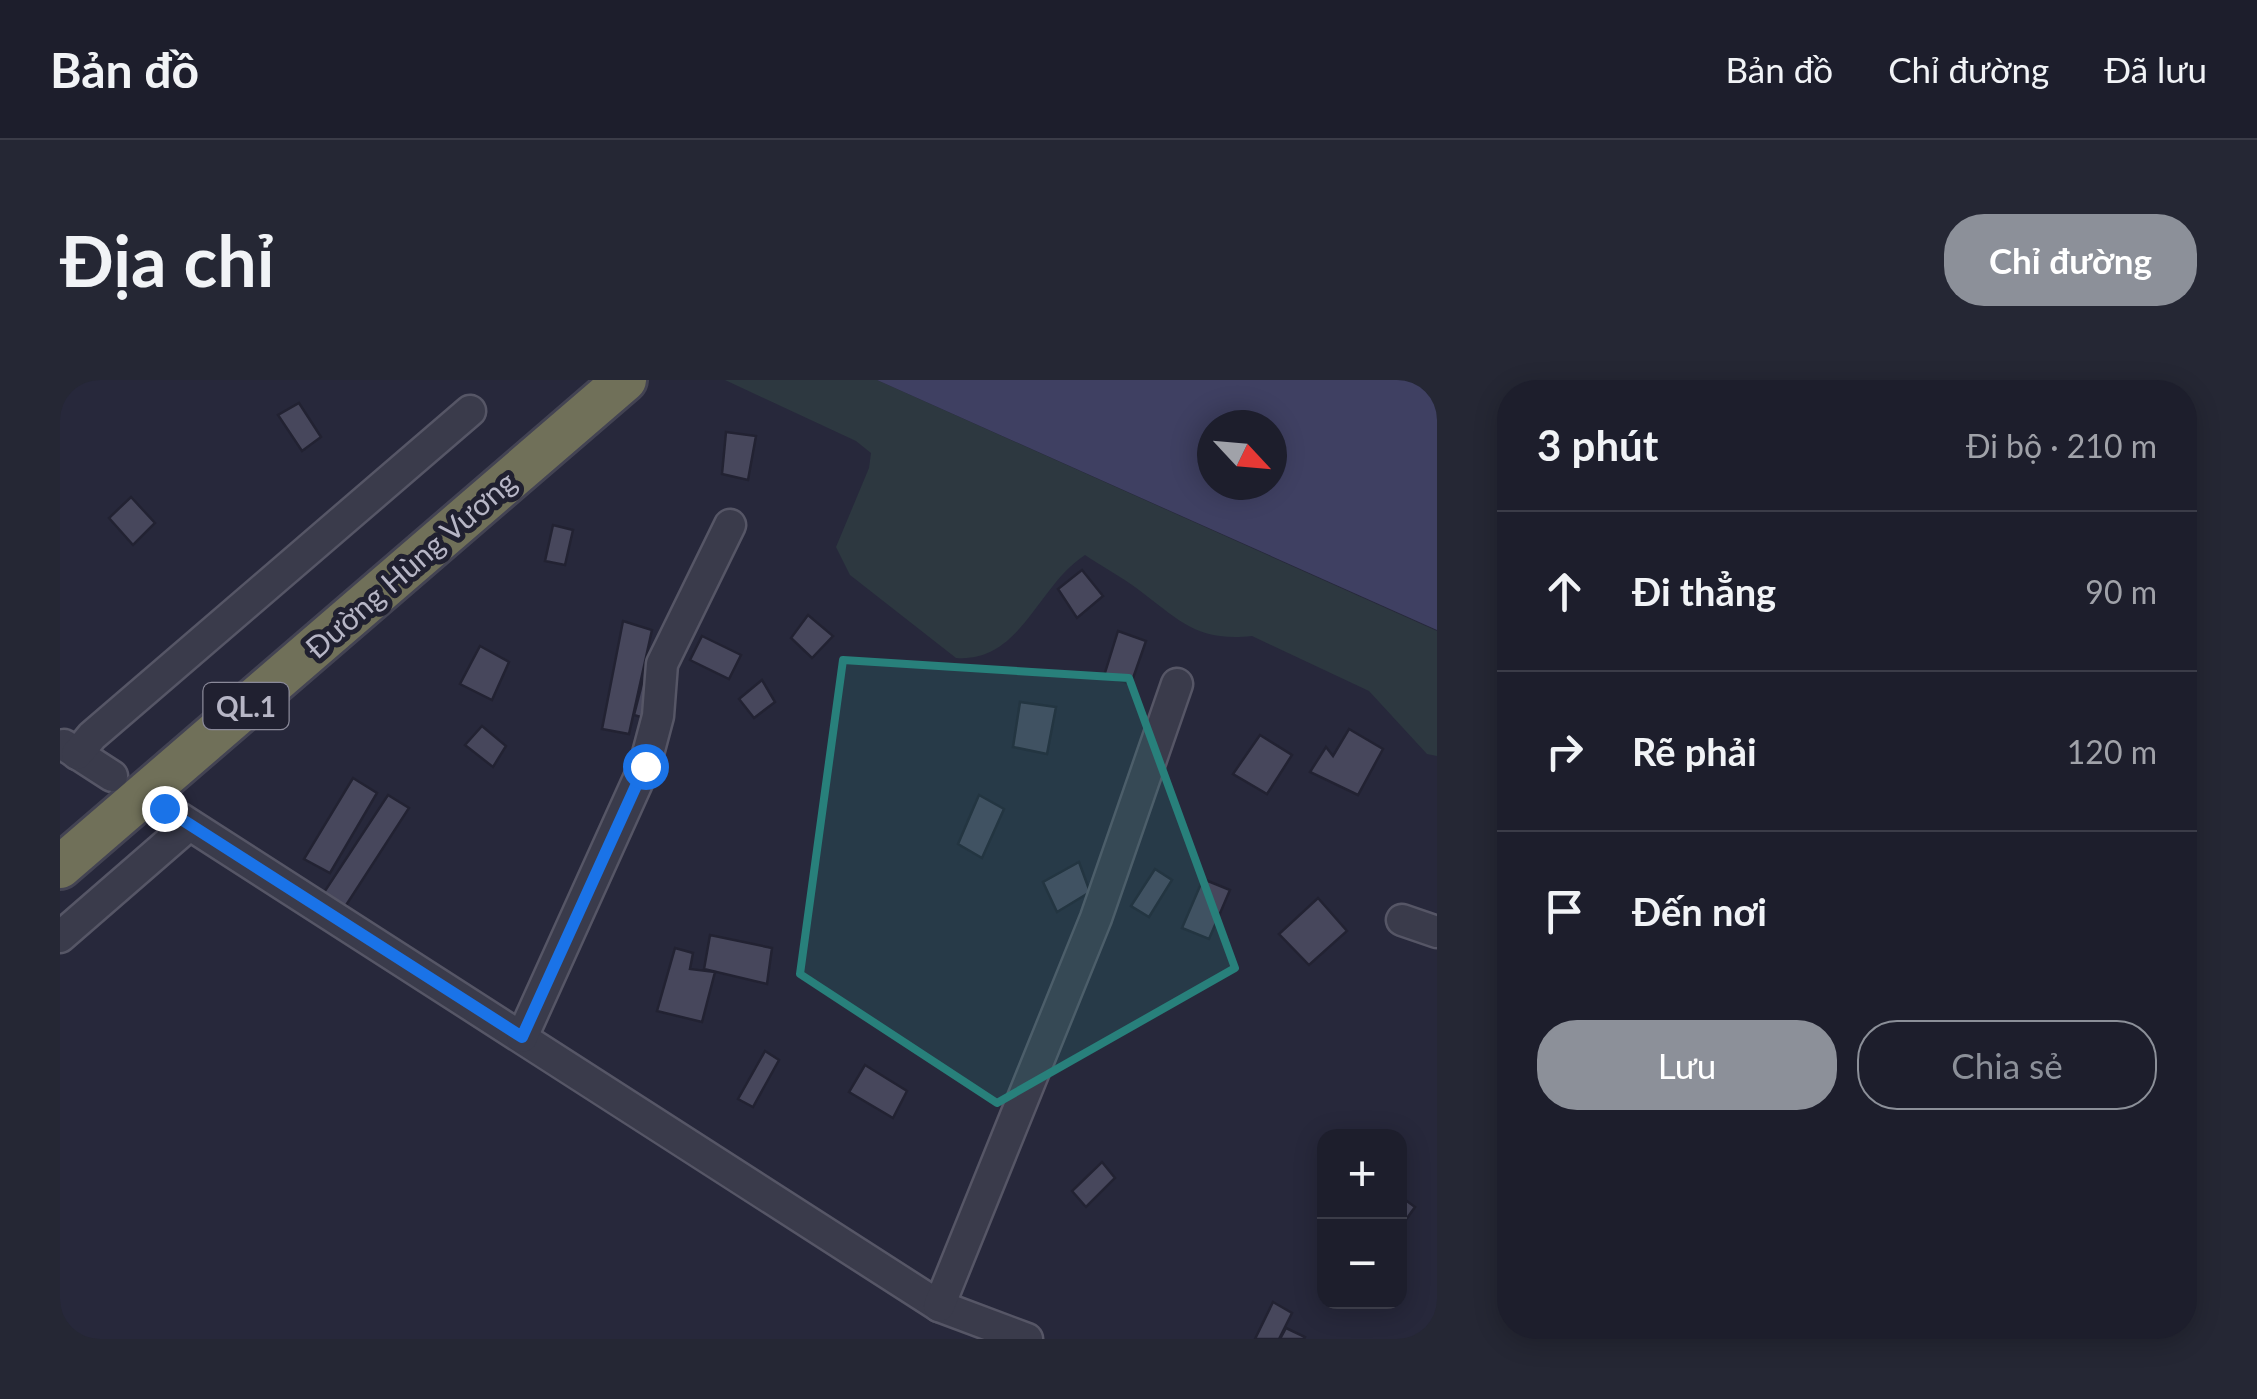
<!DOCTYPE html>
<html lang="vi">
<head>
<meta charset="utf-8">
<style>
  :root { --surface:#1d1e2c; --page:#252734; --text:#f1f3f6; --muted:#a0a2a9; --line:#3b3c48; --accent:#8c9099 }
  body { margin:0; font-family:Lato,sans-serif; background:var(--page); color:var(--text) }
  .controls { position:absolute; right:30px; bottom:30px; display:grid; overflow:hidden; border-radius:20px; box-shadow:0 5px 25px #0003 }
  .controls button { width:90px; height:90px; display:grid; place-items:center; padding:0; border:0; border-bottom:2px solid var(--line); background:var(--surface); color:var(--text); font:50px sans-serif }
  .compass { position:absolute; left:1137px; top:30px; width:90px; height:90px; border-radius:50%; background:var(--surface); box-shadow:0 5px 25px #0003; rotate:116deg }
  .stop { position:absolute; width:30px; height:30px; margin:-22px; border:8px solid #1a73e8; border-radius:50%; background:#fff }
  .stop.end { background:#1a73e8; border-color:#fff; box-shadow:0 2px 10px #0008 }
  .list { margin:0; padding:0; list-style:none }
  h2 { display:flex; justify-content:space-between; align-items:center; height:130px; margin:0; padding:0 40px; font-size:42px }
  h2 small { font-size:32px; font-weight:400; color:var(--muted) }
  .list li { display:grid; grid-template-columns:65px 1fr auto; gap:30px; align-items:center; box-sizing:border-box; height:160px; padding:0 40px; border-top:2px solid var(--line) }
  .list b { display:block; font-size:38px; white-space:nowrap }
  .list em { font-size:32px; font-style:normal; color:var(--muted) }
  .actions { display:flex; gap:20px; padding:30px 40px }
  .actions a { flex:1; padding:22px 0; border:2px solid var(--accent); border-radius:40px; text-align:center; font-size:35px; color:var(--accent) }
  .actions .main { background:var(--accent); color:#fff }
  .icon { flex:none; width:55px; height:55px; fill:none; stroke:currentColor; stroke-width:2; stroke-linecap:round; stroke-linejoin:round }
  .map { position:relative; flex:none; width:1377px; height:959px; overflow:hidden; border-radius:40px }
  header { display:flex; align-items:center; gap:60px; box-sizing:border-box; height:140px; padding:0 50px; background:var(--surface); border-bottom:2px solid var(--line) }
  header strong { font-size:48px }
  nav { display:flex; gap:55px; margin-inline-start:auto; font-size:35px }
  .intro { display:flex; align-items:center; justify-content:space-between; box-sizing:border-box; height:240px; padding:0 60px }
  h1 { margin:0; font-size:70px }
  .button { padding:25px 45px; border-radius:40px; background:var(--accent); color:#fff; font-size:35px; font-weight:700 }
  main { display:flex; gap:60px; padding:0 60px }
  aside { flex:1; background:var(--surface); border-radius:40px; box-shadow:0 5px 25px #0003 }
  .map>svg:first-child { display:block }
</style>
</head>
<body>
<header>
<strong>Bản đồ</strong>
<nav><a>Bản đồ</a><a>Chỉ đường</a><a>Đã lưu</a></nav>
</header>
<div class="intro"><h1>Địa chỉ</h1><a class="button">Chỉ đường</a></div>
<main>
<div class="map">
<svg width="1377" height="959" viewBox="0 0 1377 959">
  <rect width="100%" height="100%" fill="#27283b"/>
  <path fill="#2d3840" d="M665,0H817L1377,251V376L1367,374L1309,311L1192,256C1137,262 1119,240 1079,210C1062,197 1043,187 1025,175C977,206 961,283 896,278L790,195L776,167L809,88L811,73L796,61Z"/>
  <path fill="#3f4062" fill-rule="evenodd" d="M817,0H1349L1377,9V250ZM1152,45H1212V105H1152Z"/>
  <g fill="#47475c" stroke="#222232" stroke-width="2.5">
    <polygon points="239,23 261,57 242,71 218,35"/>
    <polygon points="666,52 696,56 688,100 662,94"/>
    <polygon points="71,117 95,143 73,165 49,138"/>
    <polygon points="493,145 513,150 505,185 485,181"/>
    <polygon points="1022,190 1043,216 1017,238 998,209"/>
    <polygon points="748,235 773,256 752,278 731,258"/>
    <polygon points="563,241 592,250 569,354 542,349"/>
    <polygon points="1058,251 1086,261 1071,304 1044,296"/>
    <polygon points="642,256 681,275 669,299 630,280"/>
    <polygon points="420,266 449,282 432,320 400,304"/>
    <polygon points="583,300 601,307 597,342 574,335"/>
    <polygon points="702,300 715,322 694,338 679,319"/>
    <polygon points="960,322 996,327 987,374 953,367"/>
    <polygon points="422,346 446,366 433,387 405,365"/>
    <polygon points="1289,349 1323,369 1298,415 1250,392 1266,367 1273,376"/>
    <polygon points="1200,355 1232,375 1207,414 1173,394"/>
    <polygon points="293,398 317,413 270,493 244,479"/>
    <polygon points="328,415 349,428 281,533 259,520"/>
    <polygon points="919,415 944,429 922,478 898,464"/>
    <polygon points="1019,482 1030,512 997,532 983,502"/>
    <polygon points="1095,489 1112,500 1089,537 1071,526"/>
    <polygon points="1143,499 1170,510 1149,559 1122,548"/>
    <polygon points="1258,518 1287,551 1249,585 1219,554"/>
    <polygon points="650,555 712,568 707,604 644,589"/>
    <polygon points="615,568 633,573 630,589 655,592 642,642 597,631"/>
    <polygon points="705,671 719,680 693,727 678,719"/>
    <polygon points="805,685 847,711 833,738 789,712"/>
    <polygon points="1042,782 1055,798 1026,827 1012,811"/>
    <polygon points="1340,816 1355,827 1340,848"/>
    <polygon points="1213,922 1232,933 1219,959 1195,959"/>
    <polygon points="1226,948 1245,957 1244,959 1220,959"/>
  </g>
  <g fill="none" stroke-linecap="round" stroke-linejoin="round">
    <defs>
      <g id="minor">
        <polyline points="4,365 52,396"/>
        <polyline points="17,374 32,356 410,31"/>
        <polyline points="104,428 879,926 967,959"/>
        <polyline points="1342,540 1377,552"/>
        <polyline points="0,557 129,445"/>
        <polyline points="462,657 585,385 598,336 602,284 670,145"/>
        <polyline points="879,926 1036,538 1117,304"/>
      </g>
      <polyline id="highway" points="0,487 565,0"/>
    </defs>
    <use href="#minor" stroke="#565666" stroke-width="35"/>
    <use href="#highway" stroke="#434353" stroke-width="48"/>
    <use href="#minor" stroke="#3a3b4b" stroke-width="30"/>
    <use href="#highway" stroke="#707059" stroke-width="42"/>
  </g>
  <g fill="none" stroke-linecap="round" stroke-linejoin="round">
    <polyline stroke="#1a73e8" stroke-width="12" points="104,428 462,657 585,386"/>
  </g>
  <path fill="#28807b" fill-opacity="0.2" stroke="#28807b" stroke-width="8" stroke-linejoin="round" d="M783,280L1069,298L1175,588L937,723L740,594Z"/>
  <g text-anchor="middle" dominant-baseline="central" stroke-width="10" stroke-linejoin="round" paint-order="stroke">
    <rect fill="#202030" stroke="#8a8999" stroke-width="2.5" x="143.5" y="303" width="85" height="46" rx="8"/>
    <g font-size="28" font-weight="bold" fill="#b7b6c6">
      <text x="186" y="326">QL.1</text>
    </g>
    <g font-size="30" fill="#b7b6c6" stroke="#202030">
      <text transform="translate(350 184) rotate(-41)">Đường Hùng Vương</text>
    </g>
  </g>
</svg>
<div class="controls">
<button>+</button>
<button>−</button>
</div>
<svg class="compass" viewBox="-18 -18 36 36"><path d="M0-13l5 13h-10z" fill="#e53935"/><path d="M0 13l5-13h-10z" fill="#a0a2a9"/></svg>
<div class="stop" style="left:585px;top:386px"></div>
<div class="stop end" style="left:104px;top:428px"></div>
</div>
<aside>
<h2>3 phút<small>Đi bộ · 210 m</small></h2>
<ul class="list">
<li><svg class="icon" aria-label="ahead" viewBox="0 0 24 24"><path d="M12 20V5M6 11l6-6 6 6"/></svg><div><b>Đi thẳng</b></div><em>90 m</em></li>
<li><svg class="icon" aria-label="right" viewBox="0 0 24 24"><path d="M7 20v-9h11M14 6l5 5-5 5"/></svg><div><b>Rẽ phải</b></div><em>120 m</em></li>
<li><svg class="icon" aria-label="arrive" viewBox="0 0 24 24"><path d="M6 21V4h12l-3 4 3 4H6"/></svg><div><b>Đến nơi</b></div></li>
</ul>
<div class="actions"><a class="main">Lưu</a><a>Chia sẻ</a></div>
</aside>
</main>
</body>
</html>
